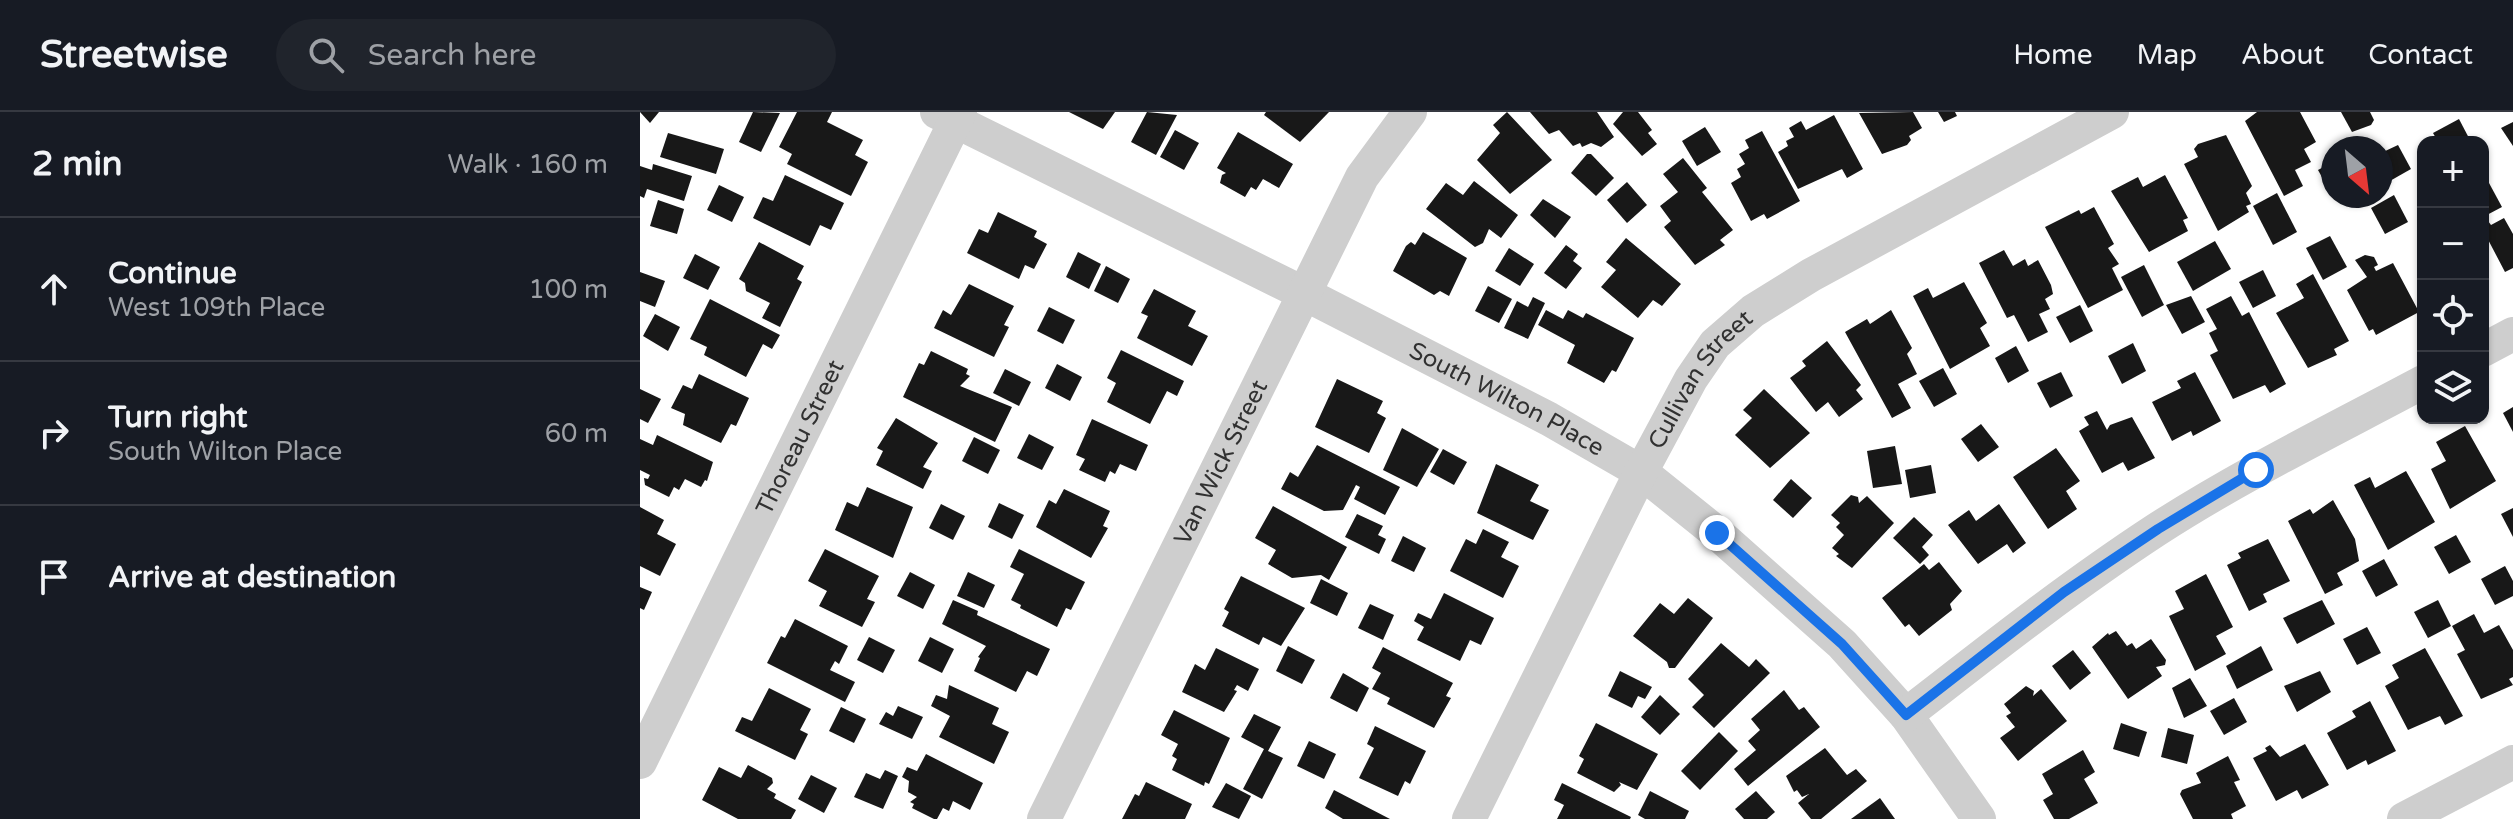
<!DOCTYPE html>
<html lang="en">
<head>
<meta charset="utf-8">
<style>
  :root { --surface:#171b24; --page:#20242c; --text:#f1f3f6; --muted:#9ea1a6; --line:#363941 }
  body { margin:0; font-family:"Varela Round",sans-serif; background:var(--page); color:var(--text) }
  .controls { position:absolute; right:24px; top:24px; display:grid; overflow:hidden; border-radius:16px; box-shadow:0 2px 6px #0004 }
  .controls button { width:72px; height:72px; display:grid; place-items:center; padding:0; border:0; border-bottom:2px solid var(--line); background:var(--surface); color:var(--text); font:40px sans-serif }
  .compass { position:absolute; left:1681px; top:24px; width:72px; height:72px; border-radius:50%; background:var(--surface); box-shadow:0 2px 6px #0004; rotate:152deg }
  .stop { position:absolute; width:24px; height:24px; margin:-18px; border:6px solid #1a73e8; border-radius:50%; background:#fff }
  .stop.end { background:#1a73e8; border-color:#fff; box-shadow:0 2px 8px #0008 }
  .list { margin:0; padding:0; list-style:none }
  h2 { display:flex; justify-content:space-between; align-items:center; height:104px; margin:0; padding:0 32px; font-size:34px }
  h2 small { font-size:26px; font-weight:400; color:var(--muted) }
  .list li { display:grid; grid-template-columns:52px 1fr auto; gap:24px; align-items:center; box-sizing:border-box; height:144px; padding:0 32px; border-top:2px solid var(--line) }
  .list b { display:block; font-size:30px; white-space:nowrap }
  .list p { margin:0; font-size:26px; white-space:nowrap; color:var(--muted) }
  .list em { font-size:26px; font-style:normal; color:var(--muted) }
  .icon { flex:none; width:44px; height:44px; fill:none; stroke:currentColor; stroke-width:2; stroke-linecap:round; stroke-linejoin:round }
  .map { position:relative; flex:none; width:1873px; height:707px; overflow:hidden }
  header { display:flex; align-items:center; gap:48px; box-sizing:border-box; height:112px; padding:0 40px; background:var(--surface); border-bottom:2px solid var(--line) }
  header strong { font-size:38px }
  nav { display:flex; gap:44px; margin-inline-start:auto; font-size:28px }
  .search { width:560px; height:72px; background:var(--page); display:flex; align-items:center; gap:20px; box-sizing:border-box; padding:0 28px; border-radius:44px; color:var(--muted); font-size:30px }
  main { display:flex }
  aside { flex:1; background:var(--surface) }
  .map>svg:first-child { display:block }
</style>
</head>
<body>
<header>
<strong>Streetwise</strong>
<div class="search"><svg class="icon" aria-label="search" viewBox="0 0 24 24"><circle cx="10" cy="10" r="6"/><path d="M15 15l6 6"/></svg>Search here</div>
<nav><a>Home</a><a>Map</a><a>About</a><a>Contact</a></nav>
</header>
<main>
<aside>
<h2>2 min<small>Walk · 160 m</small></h2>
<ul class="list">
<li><svg class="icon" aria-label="ahead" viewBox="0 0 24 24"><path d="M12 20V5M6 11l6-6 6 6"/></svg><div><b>Continue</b><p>West 109th Place</p></div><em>100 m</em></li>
<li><svg class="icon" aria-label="right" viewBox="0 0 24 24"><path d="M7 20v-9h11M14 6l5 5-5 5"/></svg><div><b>Turn right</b><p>South Wilton Place</p></div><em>60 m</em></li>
<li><svg class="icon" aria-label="arrive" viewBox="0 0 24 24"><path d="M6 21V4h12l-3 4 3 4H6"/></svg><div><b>Arrive at destination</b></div></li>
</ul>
</aside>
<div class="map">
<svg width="1873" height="707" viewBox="0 0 1873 707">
  <rect width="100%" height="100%" fill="#fff"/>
  <g fill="#181818">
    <polygon points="0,0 19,0 10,11"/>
    <polygon points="113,0 140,1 121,40 99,30"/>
    <polygon points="157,0 192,0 187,10 223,28 215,43 228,50 211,84 147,52 152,42 139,35"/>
    <polygon points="429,0 475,0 463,17"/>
    <polygon points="507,0 537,3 516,43 491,30"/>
    <polygon points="626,0 689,0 660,30 624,3"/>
    <polygon points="867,0 912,48 870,82 837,48 860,21 853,13"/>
    <polygon points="890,0 957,0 974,25 961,35 951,31 942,35 940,31 933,34 919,18 909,22"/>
    <polygon points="983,0 998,0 1012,18 1008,21 1017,32 1002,44 973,12"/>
    <polygon points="1273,0 1282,16 1269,24 1271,28 1267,33 1242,42 1219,1"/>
    <polygon points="1298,0 1315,0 1317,4 1304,10"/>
    <polygon points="1617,0 1660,0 1676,30 1664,37 1671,50 1655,58 1663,74 1644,84 1605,9"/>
    <polygon points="1701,0 1730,0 1734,8 1731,13 1712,20"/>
    <polygon points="1194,3 1223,57 1207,66 1202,57 1158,77 1138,40 1148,34 1146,29 1154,25 1149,16 1161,9 1166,18"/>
    <polygon points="1819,7 1831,30 1798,30 1793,21"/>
    <polygon points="1873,10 1873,34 1861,16"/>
    <polygon points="1065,15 1081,40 1057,54 1042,29"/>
    <polygon points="535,18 559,31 544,58 520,45"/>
    <polygon points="1122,19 1160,89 1127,107 1124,102 1111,109 1091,71 1101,65 1097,57 1105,52 1099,42 1109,36 1105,28"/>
    <polygon points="598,20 653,52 639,76 623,67 616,78 611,75 605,85 580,71 582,63 586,61 577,56"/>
    <polygon points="28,21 84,37 76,62 20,45"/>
    <polygon points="1586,23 1612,74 1606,81 1611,92 1606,94 1609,100 1578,119 1544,52 1558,45 1554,37 1558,32"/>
    <polygon points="1758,33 1771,57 1741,74 1741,41"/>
    <polygon points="947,42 951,42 974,66 956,84 931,61"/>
    <polygon points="1043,46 1067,76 1062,80 1093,118 1080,128 1085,133 1055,153 1024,115 1031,109 1020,94 1038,80 1023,62"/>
    <polygon points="1693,50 1693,85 1678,58"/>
    <polygon points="13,52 52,64 44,89 7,77 4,86 0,84 0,54 12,58"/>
    <polygon points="145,63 204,91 191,118 180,113 170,134 113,106 123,85 133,89"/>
    <polygon points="1525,63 1548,106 1543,108 1548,119 1509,140 1471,79 1498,65 1503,75"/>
    <polygon points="834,69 878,103 861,126 849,117 843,131 835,135 786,97 806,71 823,83"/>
    <polygon points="987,70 1007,93 987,111 967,88"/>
    <polygon points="1849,71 1862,95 1843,105 1843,74"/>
    <polygon points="79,73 104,85 92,110 67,98"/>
    <polygon points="1637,81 1657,120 1633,133 1613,94"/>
    <polygon points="1754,83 1768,110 1745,122 1731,96"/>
    <polygon points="903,87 931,105 915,126 890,103"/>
    <polygon points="18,88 44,97 37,122 10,114"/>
    <polygon points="1454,95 1474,132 1468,136 1479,152 1472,156 1483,178 1448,196 1405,115 1439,98 1441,102"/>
    <polygon points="358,100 397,119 394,125 407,132 394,157 385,153 379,167 327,141 339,117 348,121"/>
    <polygon points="1864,106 1873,122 1873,156 1865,160 1843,118 1843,112 1848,109 1851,113"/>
    <polygon points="783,120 827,146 809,184 800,179 794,183 753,159 766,134 771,130 775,133"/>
    <polygon points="1690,124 1707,155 1683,168 1666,136"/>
    <polygon points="986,126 1041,172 1022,194 1013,188 998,206 961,175 976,158 966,150"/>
    <polygon points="1575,129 1591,157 1553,179 1537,150"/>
    <polygon points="119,130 164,154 157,167 162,170 140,215 122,206 130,191 106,179 105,171 99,167"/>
    <polygon points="926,133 938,142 933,149 942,156 926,177 904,161"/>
    <polygon points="869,136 894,152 880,174 855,159"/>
    <polygon points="1364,138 1373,154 1385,147 1388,154 1398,148 1411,173 1413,182 1405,187 1410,197 1399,202 1408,220 1388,230 1374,203 1367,206 1339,151"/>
    <polygon points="438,140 461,152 449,177 426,165"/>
    <polygon points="55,142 80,155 68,178 43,166"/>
    <polygon points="1725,143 1734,145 1738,153 1734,155 1736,159 1753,151 1779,200 1736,223 1733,217 1729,219 1707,178 1727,165 1715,148"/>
    <polygon points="1504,153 1524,193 1502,205 1481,165"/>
    <polygon points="466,154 490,167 478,191 454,179"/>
    <polygon points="1623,158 1636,184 1613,196 1599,170"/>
    <polygon points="0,160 25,169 15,195 0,189"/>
    <polygon points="1673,162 1709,229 1694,237 1697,243 1668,256 1636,201 1664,186 1656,172"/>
    <polygon points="1324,170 1347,211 1340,216 1350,234 1310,257 1273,184 1288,176 1293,186"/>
    <polygon points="329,172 374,194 364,213 369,215 354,245 294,216 303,198 311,203"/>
    <polygon points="848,174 872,187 859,211 835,199"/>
    <polygon points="514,177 556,199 548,214 568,224 552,254 497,226 508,204 501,201"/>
    <polygon points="1551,184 1565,210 1542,222 1526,193"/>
    <polygon points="1591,184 1602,204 1609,200 1646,272 1630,281 1625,273 1593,287 1570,243 1578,239 1569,221 1577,217 1566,197"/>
    <polygon points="893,185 905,191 888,227 864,216 877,189 888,195"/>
    <polygon points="70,187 140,223 132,237 123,232 106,265 64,243 67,235 50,227"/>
    <polygon points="1440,193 1453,219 1430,231 1416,205"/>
    <polygon points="409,195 435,208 423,232 397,219"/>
    <polygon points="906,198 923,207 928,198 943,206 946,201 994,226 976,260 972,258 964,271 927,251 935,233 898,213"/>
    <polygon points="1251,198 1272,236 1267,242 1277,262 1258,272 1271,296 1252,306 1205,220 1227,207 1230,212"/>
    <polygon points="15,202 40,215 28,239 3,224"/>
    <polygon points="1187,229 1221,273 1216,278 1223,287 1199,305 1188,290 1176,300 1150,266 1166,254 1162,249"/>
    <polygon points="1493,231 1506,259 1482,272 1468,244"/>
    <polygon points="1376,234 1389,259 1368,271 1355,246"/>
    <polygon points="481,238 544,269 537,284 527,279 510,312 467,290 476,271 467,266"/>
    <polygon points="291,239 328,257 326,262 330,264 320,274 372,295 355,330 263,285 279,251 284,253"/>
    <polygon points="417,252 442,265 430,289 405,276"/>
    <polygon points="1303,256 1317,282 1294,295 1279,269"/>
    <polygon points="365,257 391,270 379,294 353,281"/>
    <polygon points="1421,260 1433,284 1410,296 1397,271"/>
    <polygon points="1555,260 1581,309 1553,324 1551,319 1532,329 1512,290 1541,276 1537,269"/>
    <polygon points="59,262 109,286 96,314 91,312 81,331 43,313 45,302 31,296 43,273 52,277"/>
    <polygon points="697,267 743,289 737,301 746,306 729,341 675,315"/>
    <polygon points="0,277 21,287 8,311 0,307"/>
    <polygon points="1124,277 1170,321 1130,356 1095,323 1112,306 1103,298"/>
    <polygon points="1873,295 1873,320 1863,301"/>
    <polygon points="1457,299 1467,318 1470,313 1492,305 1515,346 1488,359 1483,350 1462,361 1439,319 1449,313 1444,305"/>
    <polygon points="256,306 298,331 283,355 292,359 283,377 236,353 243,339 237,336"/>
    <polygon points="452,307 508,333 496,359 480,352 475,362 470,359 465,370 439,358 445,347 436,343"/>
    <polygon points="1341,312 1359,335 1338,350 1321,327"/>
    <polygon points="1825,314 1856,369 1810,397 1791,357 1806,349 1796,330"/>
    <polygon points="762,316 799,337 777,375 743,358"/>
    <polygon points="389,322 414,335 402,358 377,346"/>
    <polygon points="17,323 73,350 67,369 65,368 61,375 45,367 39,378 34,375 29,385 5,373 4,366 8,367 10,363 0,358 0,327 13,333"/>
    <polygon points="334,325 360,338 348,362 322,349"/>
    <polygon points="677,333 760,375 745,403 714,387 720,375 716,373 703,398 684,399 641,377 650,360 658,365"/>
    <polygon points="1255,334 1262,372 1233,376 1227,339"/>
    <polygon points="1416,336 1440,369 1426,379 1437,397 1408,417 1373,365"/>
    <polygon points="803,337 827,350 814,373 790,360"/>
    <polygon points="856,352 899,373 890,389 909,398 893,428 837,401"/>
    <polygon points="1291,353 1296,381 1270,386 1265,358"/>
    <polygon points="1766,359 1795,410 1748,438 1714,373 1730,365 1735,376"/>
    <polygon points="1151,367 1172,386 1153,406 1133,388"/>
    <polygon points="227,375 273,395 253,446 195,418 207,390 218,395"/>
    <polygon points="424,377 470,399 463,414 468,416 451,446 396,415 409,388 416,392"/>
    <polygon points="1211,383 1218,385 1219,391 1227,384 1254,411 1212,456 1196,444 1199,442 1192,436 1204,423 1196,415 1200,411 1191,403"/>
    <polygon points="1693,388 1715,427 1719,449 1697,461 1703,473 1685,482 1648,409 1670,397 1673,402"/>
    <polygon points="359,391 384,403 372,427 348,415"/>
    <polygon points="301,392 325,404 313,428 289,416"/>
    <polygon points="1359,392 1386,431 1373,441 1367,432 1338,452 1308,413 1329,398 1336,409"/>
    <polygon points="633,394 707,435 689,468 681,463 652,466 628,452 636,438 615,426"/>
    <polygon points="0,395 24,408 17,422 36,432 20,464 0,454"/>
    <polygon points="1873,396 1873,425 1861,402"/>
    <polygon points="717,402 743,414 738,423 746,427 739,442 705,425"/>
    <polygon points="1274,405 1293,423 1282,435 1289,443 1280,452 1253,426"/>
    <polygon points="843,417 869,430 861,445 879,454 863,486 810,459 826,427 836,432"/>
    <polygon points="1816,423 1831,450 1809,462 1794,435"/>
    <polygon points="763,424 786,436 774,460 751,449"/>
    <polygon points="1628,427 1650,469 1623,482 1627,490 1609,499 1587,453 1601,446 1598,441"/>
    <polygon points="185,437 239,464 227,487 235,490 222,515 179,494 187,479 168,469"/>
    <polygon points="379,437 445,470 431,498 426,496 417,515 380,496 381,493 371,488 384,462 370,455"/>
    <polygon points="1744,447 1758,473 1736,485 1722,459"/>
    <polygon points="1299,450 1322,479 1310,492 1312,498 1279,524 1269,512 1265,515 1242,486 1284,452 1289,458"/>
    <polygon points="1865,454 1873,469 1873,484 1855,493 1841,467"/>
    <polygon points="270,460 295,473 283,497 257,484"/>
    <polygon points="328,460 355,473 344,496 317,484"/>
    <polygon points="1566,462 1593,515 1576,524 1586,542 1555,559 1529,504 1544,497 1535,479"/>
    <polygon points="601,464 665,496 641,534 623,525 619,533 582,514 589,500 584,497"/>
    <polygon points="681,467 708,481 697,504 670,491"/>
    <polygon points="0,475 12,480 4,498 0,496"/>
    <polygon points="804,481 854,506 841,533 830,528 820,549 777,528 784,515 774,509 778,501 791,507"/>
    <polygon points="1048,486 1073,506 1035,556 1029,556 1027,550 993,524 1020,491 1034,502"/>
    <polygon points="313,488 338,499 337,503 410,537 397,564 387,559 376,580 334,559 340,546 338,545 346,534 302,512"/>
    <polygon points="1682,488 1695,512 1657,532 1643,506"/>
    <polygon points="1798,488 1811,514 1788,526 1774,500"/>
    <polygon points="730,492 754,503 743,528 718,516"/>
    <polygon points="1834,502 1844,521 1859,513 1873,538 1873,565 1869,567 1873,573 1841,587 1817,542 1825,538 1812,514"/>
    <polygon points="155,507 208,534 199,552 195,549 190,558 215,570 205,590 127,551 141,524 145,526"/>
    <polygon points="1727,515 1741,541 1717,553 1703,527"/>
    <polygon points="1476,519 1487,534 1492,531 1496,537 1511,527 1526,548 1525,553 1516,555 1522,564 1488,587 1452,535 1468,521 1469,523"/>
    <polygon points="229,525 255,538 243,561 217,548"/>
    <polygon points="290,525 314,537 302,561 278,549"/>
    <polygon points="1081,531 1109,555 1116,547 1130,561 1074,616 1052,595 1064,583 1048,567"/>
    <polygon points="648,534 675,548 662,572 636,559"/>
    <polygon points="1621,534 1633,558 1597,577 1586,554"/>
    <polygon points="743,535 813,571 806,584 811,586 794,616 747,592 750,586 732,577 741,561 732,556"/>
    <polygon points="576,536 619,557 608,579 597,573 594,578 597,579 584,600 542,580 555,552 565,558"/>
    <polygon points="1785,536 1823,604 1805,613 1800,604 1768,618 1745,574 1759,566 1752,553"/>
    <polygon points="1433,538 1451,561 1430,578 1412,554"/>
    <polygon points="980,559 1012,575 1005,587 998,584 992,596 968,584"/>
    <polygon points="1680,559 1691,580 1657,600 1644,574"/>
    <polygon points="703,561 729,576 717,600 690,586"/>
    <polygon points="1550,566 1567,594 1544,606 1532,576"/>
    <polygon points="309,573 359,596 352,612 369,620 354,652 299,625 310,604 291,594 296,583 307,587"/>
    <polygon points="1386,574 1394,579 1393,584 1401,577 1427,609 1378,649 1360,626 1375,615 1366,604 1371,601 1364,592"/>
    <polygon points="129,576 171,597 160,618 168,622 155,648 95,619 102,605 112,609"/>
    <polygon points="1144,578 1159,598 1164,595 1180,615 1108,674 1094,657 1116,638 1108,629 1120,618 1111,607"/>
    <polygon points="1020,583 1040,602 1020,623 1001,605"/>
    <polygon points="1594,586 1607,610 1584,623 1570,599"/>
    <polygon points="1730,589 1756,639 1728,653 1726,648 1707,658 1687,621 1716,605 1712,599"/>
    <polygon points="258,594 283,605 272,627 239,612 246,600 253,604"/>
    <polygon points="201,595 226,607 214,631 189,619"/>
    <polygon points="534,598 590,626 569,672 565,670 564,674 532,658 537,647 532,644 538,632 521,623"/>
    <polygon points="614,602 641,615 628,639 643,646 622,687 603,677 624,637 601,625"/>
    <polygon points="956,611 1018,642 997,678 979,670 981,673 974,680 937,661 944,647 939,644"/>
    <polygon points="1481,611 1507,620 1499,645 1473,637"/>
    <polygon points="735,614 786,639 770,672 765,669 758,684 719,666 734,636 727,632"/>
    <polygon points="1528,616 1554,623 1547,652 1521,645"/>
    <polygon points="1079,620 1098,639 1060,678 1041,659"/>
    <polygon points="669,629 696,642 684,667 657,654"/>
    <polygon points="1665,632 1689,673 1662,687 1657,678 1636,689 1613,646 1627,639 1625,636 1630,633 1640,645"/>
    <polygon points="1185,636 1207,663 1216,657 1227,669 1181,707 1171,707 1158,691 1169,682 1162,685 1157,678 1154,680 1146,664"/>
    <polygon points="1443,638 1455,660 1444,667 1458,691 1429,707 1414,707 1403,688 1413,682 1402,662"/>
    <polygon points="286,642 343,671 330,698 313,689 309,699 303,696 297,707 294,707 272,696 274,692 270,690 277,685 268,680 269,669 262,665 267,655 277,659"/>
    <polygon points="1588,644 1600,668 1594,670 1606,694 1591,702 1593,707 1553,707 1540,682 1542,678 1561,671 1556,661"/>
    <polygon points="108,653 132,666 133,671 127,677 136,682 134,686 156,698 151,707 98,707 62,688 79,655 101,666"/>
    <polygon points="245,658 258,664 243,697 214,685 226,661 240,667"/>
    <polygon points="171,663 197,676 184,701 158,687"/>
    <polygon points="506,670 552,692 545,707 482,707 495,682 499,684"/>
    <polygon points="586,671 611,684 599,707 572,695"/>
    <polygon points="922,671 991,705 990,707 917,707 924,693 914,688"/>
    <polygon points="694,678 750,707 703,707 685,696"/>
    <polygon points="1010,679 1049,699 1045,707 1005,707 998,703"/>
    <polygon points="1116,679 1135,700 1127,707 1104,707 1095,697"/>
    <polygon points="1240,686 1255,707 1211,707"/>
  </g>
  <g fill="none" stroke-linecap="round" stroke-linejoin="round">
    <g stroke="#cecece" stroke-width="34">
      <path id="s1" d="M297,0L663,181L909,307L1001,360L1077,421L1202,532L1266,603L1339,707"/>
      <polyline points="1843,238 1873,222"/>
      <path d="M1266,603C1348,539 1429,475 1516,418C1601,363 1693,318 1783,270"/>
      <path id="s2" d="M0,650L320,0"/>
      <path id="s3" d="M404,707L722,65L770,0"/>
      <path id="s4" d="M829,707L1001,360L1051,267L1075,232L1113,199L1171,163L1472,0"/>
      <polyline points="1764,707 1873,650"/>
    </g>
  </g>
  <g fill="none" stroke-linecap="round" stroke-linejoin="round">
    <polyline stroke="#1a73e8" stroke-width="10" points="1077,421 1202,532 1266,603 1424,480 1518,417 1616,358"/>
  </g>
  <g text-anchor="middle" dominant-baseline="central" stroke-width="8" stroke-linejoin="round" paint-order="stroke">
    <g font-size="24" fill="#313131" stroke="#fff">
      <text stroke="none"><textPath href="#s4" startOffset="498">Cullivan Street</textPath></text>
      <text stroke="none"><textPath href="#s1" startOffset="638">South Wilton Place</textPath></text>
      <text stroke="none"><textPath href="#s2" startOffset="362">Thoreau Street</textPath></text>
      <text stroke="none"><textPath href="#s3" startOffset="398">Van Wick Street</textPath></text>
    </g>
  </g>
</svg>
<div class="controls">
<button>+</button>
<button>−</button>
<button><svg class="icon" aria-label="locate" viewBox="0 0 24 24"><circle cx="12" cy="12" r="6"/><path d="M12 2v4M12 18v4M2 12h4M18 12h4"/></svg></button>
<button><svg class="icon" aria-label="layers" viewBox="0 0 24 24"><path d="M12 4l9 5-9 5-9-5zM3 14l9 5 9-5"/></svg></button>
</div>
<svg class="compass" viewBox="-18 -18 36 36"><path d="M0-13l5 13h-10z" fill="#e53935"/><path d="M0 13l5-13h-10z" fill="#9ea1a6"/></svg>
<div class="stop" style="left:1616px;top:358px"></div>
<div class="stop end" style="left:1077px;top:421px"></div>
</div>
</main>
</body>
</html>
